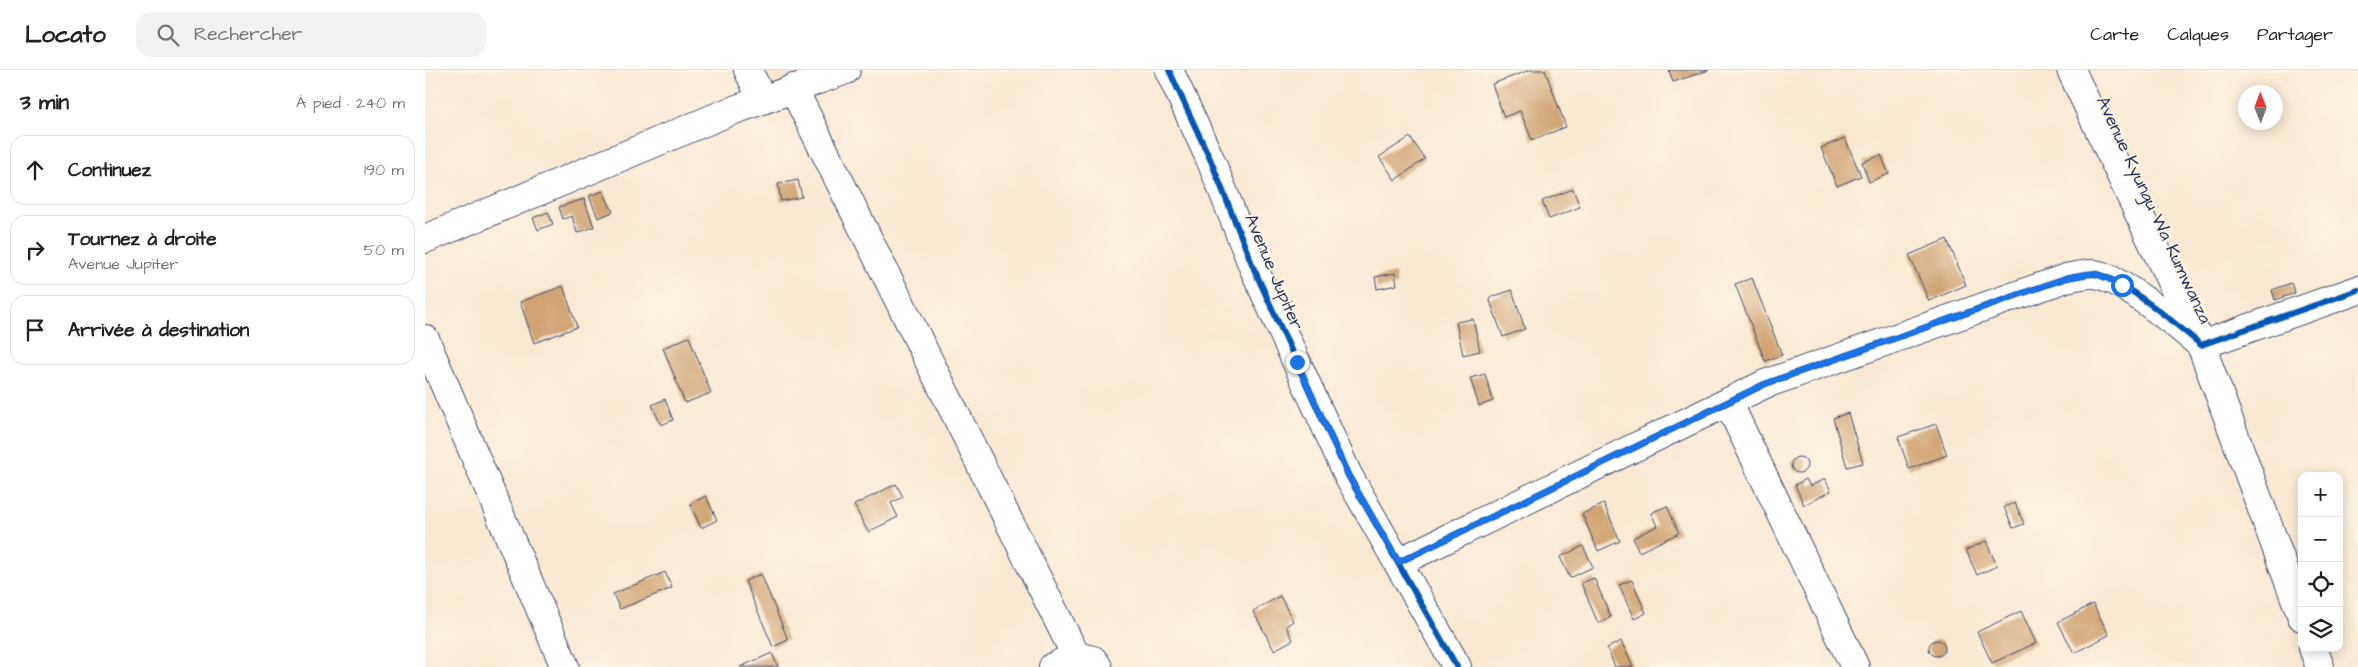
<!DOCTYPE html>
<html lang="fr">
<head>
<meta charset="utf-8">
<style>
  :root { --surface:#fff; --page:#f2f2f2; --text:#202124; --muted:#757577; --line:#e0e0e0 }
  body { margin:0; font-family:"Architects Daughter",sans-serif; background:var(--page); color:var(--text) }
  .controls { position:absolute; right:15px; bottom:15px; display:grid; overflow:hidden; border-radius:10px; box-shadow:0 2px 12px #0003 }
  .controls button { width:45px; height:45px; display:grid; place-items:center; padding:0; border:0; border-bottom:1px solid var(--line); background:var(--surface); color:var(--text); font:25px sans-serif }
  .compass { position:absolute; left:1813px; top:15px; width:45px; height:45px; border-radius:50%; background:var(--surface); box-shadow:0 2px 12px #0003; rotate:359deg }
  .stop { position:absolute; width:15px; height:15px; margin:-11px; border:4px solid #1a73e8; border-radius:50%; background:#fff }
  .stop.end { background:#1a73e8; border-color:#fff; box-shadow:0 1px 5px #0008 }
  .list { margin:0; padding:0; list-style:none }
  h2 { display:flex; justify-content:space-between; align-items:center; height:65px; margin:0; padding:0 20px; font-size:21px }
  h2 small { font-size:16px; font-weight:400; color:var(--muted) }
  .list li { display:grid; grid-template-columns:32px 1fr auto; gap:15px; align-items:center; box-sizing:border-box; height:70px; margin:0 10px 10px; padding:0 10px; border:1px solid var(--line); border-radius:15px }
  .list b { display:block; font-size:19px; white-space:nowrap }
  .list p { margin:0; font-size:16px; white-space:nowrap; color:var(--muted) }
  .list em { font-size:16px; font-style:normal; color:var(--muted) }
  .icon { flex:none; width:28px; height:28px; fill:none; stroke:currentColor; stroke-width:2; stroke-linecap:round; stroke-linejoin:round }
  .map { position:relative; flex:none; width:1933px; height:597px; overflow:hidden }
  header { display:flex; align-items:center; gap:30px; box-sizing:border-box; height:70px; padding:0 25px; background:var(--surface); border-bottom:1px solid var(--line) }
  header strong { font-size:24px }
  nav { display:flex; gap:28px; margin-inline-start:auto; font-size:18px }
  .search { width:350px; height:45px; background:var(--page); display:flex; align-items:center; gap:12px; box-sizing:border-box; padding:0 18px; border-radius:15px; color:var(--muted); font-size:19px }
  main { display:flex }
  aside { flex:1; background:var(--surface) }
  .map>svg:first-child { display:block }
</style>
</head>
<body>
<header>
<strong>Locato</strong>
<div class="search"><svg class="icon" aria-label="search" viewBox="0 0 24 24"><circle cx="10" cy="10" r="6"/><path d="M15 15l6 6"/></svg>Rechercher</div>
<nav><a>Carte</a><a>Calques</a><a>Partager</a></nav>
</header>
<main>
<aside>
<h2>3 min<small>À pied · 240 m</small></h2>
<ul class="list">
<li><svg class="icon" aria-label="ahead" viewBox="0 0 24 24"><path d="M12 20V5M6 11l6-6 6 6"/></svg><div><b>Continuez</b></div><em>190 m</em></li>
<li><svg class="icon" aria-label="right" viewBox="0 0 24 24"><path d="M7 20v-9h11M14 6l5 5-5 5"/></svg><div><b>Tournez à droite</b><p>Avenue Jupiter</p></div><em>50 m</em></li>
<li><svg class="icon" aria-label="arrive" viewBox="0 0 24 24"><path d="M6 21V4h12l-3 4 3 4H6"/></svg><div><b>Arrivée à destination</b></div></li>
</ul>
</aside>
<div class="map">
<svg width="1933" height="597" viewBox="0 0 1933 597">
  <rect width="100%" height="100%" fill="#fcf5e5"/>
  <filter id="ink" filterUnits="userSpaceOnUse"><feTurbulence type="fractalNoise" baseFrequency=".02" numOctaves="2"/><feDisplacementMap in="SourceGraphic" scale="10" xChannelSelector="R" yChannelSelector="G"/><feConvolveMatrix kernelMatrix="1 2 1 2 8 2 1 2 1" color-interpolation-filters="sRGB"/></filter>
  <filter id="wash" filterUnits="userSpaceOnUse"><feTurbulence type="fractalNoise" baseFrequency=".0096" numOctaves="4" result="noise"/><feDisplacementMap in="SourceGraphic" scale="20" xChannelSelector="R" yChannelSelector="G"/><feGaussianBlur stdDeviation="1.12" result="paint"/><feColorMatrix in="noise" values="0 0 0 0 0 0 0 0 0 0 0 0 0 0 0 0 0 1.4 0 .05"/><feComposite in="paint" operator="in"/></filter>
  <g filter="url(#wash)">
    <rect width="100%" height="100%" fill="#f9e9d3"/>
    <g id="blocks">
      <g fill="#d0a372">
        <polygon points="1105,0 1120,0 1141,57 1107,70 1095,41 1079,47 1067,14"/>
        <polygon points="1244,0 1284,0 1248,12"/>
        <polygon points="985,67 1000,89 970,110 954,87"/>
        <polygon points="1420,68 1436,106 1412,116 1396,78"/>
        <polygon points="1456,85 1464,104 1444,112 1437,92"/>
        <polygon points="373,110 377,127 356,131 353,114"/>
        <polygon points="1148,119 1155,137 1124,149 1117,131"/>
        <polygon points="178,121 188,142 173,148 164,126"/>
        <polygon points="159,129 169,157 152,163 147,146 138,149 134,137"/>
        <polygon points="123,142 128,154 113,160 108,148"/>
        <polygon points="1522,169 1541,215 1504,231 1484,185"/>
        <polygon points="970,203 972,215 952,219 950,207"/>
        <polygon points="1327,208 1357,285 1340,291 1310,214"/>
        <polygon points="1866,213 1870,223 1850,230 1847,220"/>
        <polygon points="138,216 152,257 109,273 95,232"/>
        <polygon points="1087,220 1100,259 1078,267 1064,228"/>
        <polygon points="1048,249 1055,281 1038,285 1031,252"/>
        <polygon points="264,267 286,323 260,333 238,278"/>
        <polygon points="1060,304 1068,331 1054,336 1045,308"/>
        <polygon points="240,329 248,350 236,355 227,335"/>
        <polygon points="1423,343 1438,393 1422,397 1408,348"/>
        <polygon points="1511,354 1522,385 1484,399 1473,367"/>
        <circle cx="1374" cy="395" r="8"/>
        <polygon points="1381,409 1385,416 1400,409 1406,421 1379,435 1370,415"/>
        <polygon points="471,414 478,427 466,433 473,447 443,462 429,435"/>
        <polygon points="281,426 292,450 276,458 265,434"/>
        <polygon points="1590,433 1599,454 1588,458 1579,437"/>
        <polygon points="1179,434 1195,471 1173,481 1157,444"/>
        <polygon points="1242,436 1254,463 1214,482 1208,468 1232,456 1226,443"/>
        <polygon points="1561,471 1572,496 1552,505 1541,480"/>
        <polygon points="1158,476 1168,497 1145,508 1135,487"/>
        <polygon points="240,502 247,518 195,539 188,524"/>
        <polygon points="336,504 363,570 348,577 320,511"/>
        <polygon points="1169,508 1186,547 1173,553 1156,513"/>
        <polygon points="1207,510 1221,543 1209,549 1194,515"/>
        <polygon points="855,526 868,551 861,556 868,570 849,580 828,541"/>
        <polygon points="1668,534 1684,565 1649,583 1633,552"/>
        <polygon points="1596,541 1611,573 1567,593 1552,562"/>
        <circle cx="1512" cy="578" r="8"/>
        <polygon points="1196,571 1208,597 1190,597 1182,578"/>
        <polygon points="347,583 353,597 315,597"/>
      </g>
    </g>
  </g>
  <g filter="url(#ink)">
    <use href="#blocks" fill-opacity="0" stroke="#3c4b70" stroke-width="1"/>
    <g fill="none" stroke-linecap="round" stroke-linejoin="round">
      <defs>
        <g id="minor">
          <polyline points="323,0 337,29"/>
          <polyline points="744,0 786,91 829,199 923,405 1032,597"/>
          <polyline points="1646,0 1776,275 1877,547"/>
          <polyline points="368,18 651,586"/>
          <polyline points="0,169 301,43 421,0"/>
          <polyline points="0,269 140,597"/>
          <polyline points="1303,332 1430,597"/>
          <path d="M974,492L1340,314L1641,208C1650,206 1659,204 1668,204C1692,204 1756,258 1776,275L1933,220"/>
          <polyline points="1888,578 1895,597"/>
          <polyline points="628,597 651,586 668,590 673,597"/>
        </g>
      </defs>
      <use href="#minor" stroke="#3c4b70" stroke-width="30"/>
      <use href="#minor" stroke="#fff" stroke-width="28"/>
      <defs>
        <g id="cycleway">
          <polyline points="744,0 786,91 829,199 923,405 1032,597"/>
          <path d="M974,492L1340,314L1641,208C1650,206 1659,204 1668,204C1692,204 1756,258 1776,275L1933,220"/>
        </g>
      </defs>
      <use href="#cycleway" stroke="#fcf5e5" stroke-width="9"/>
      <use href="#cycleway" stroke="#0057b8" stroke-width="6"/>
    </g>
  </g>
  <g fill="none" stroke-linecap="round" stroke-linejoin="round" filter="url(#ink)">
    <polyline stroke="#1a73e8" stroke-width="6" points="872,292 923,405 974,492 1340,314 1641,208 1669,203 1697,215"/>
  </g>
  <g text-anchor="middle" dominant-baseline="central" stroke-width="4" stroke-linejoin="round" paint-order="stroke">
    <g font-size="18" fill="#1b2f5e" stroke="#fcf5e5">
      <text transform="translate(1729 140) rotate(65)">Avenue Kyungu Wa Kumwanza</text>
      <text transform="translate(849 202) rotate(67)">Avenue Jupiter</text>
    </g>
  </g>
</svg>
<div class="controls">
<button>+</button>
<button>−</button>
<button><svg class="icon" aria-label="locate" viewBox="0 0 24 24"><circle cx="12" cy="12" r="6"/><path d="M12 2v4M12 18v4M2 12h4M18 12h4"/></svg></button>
<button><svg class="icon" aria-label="layers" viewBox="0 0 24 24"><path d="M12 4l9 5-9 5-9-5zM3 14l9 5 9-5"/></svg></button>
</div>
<svg class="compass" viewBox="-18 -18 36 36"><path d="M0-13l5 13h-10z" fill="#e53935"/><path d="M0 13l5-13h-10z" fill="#757577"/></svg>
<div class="stop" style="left:1697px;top:215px"></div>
<div class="stop end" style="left:872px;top:292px"></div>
</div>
</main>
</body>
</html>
